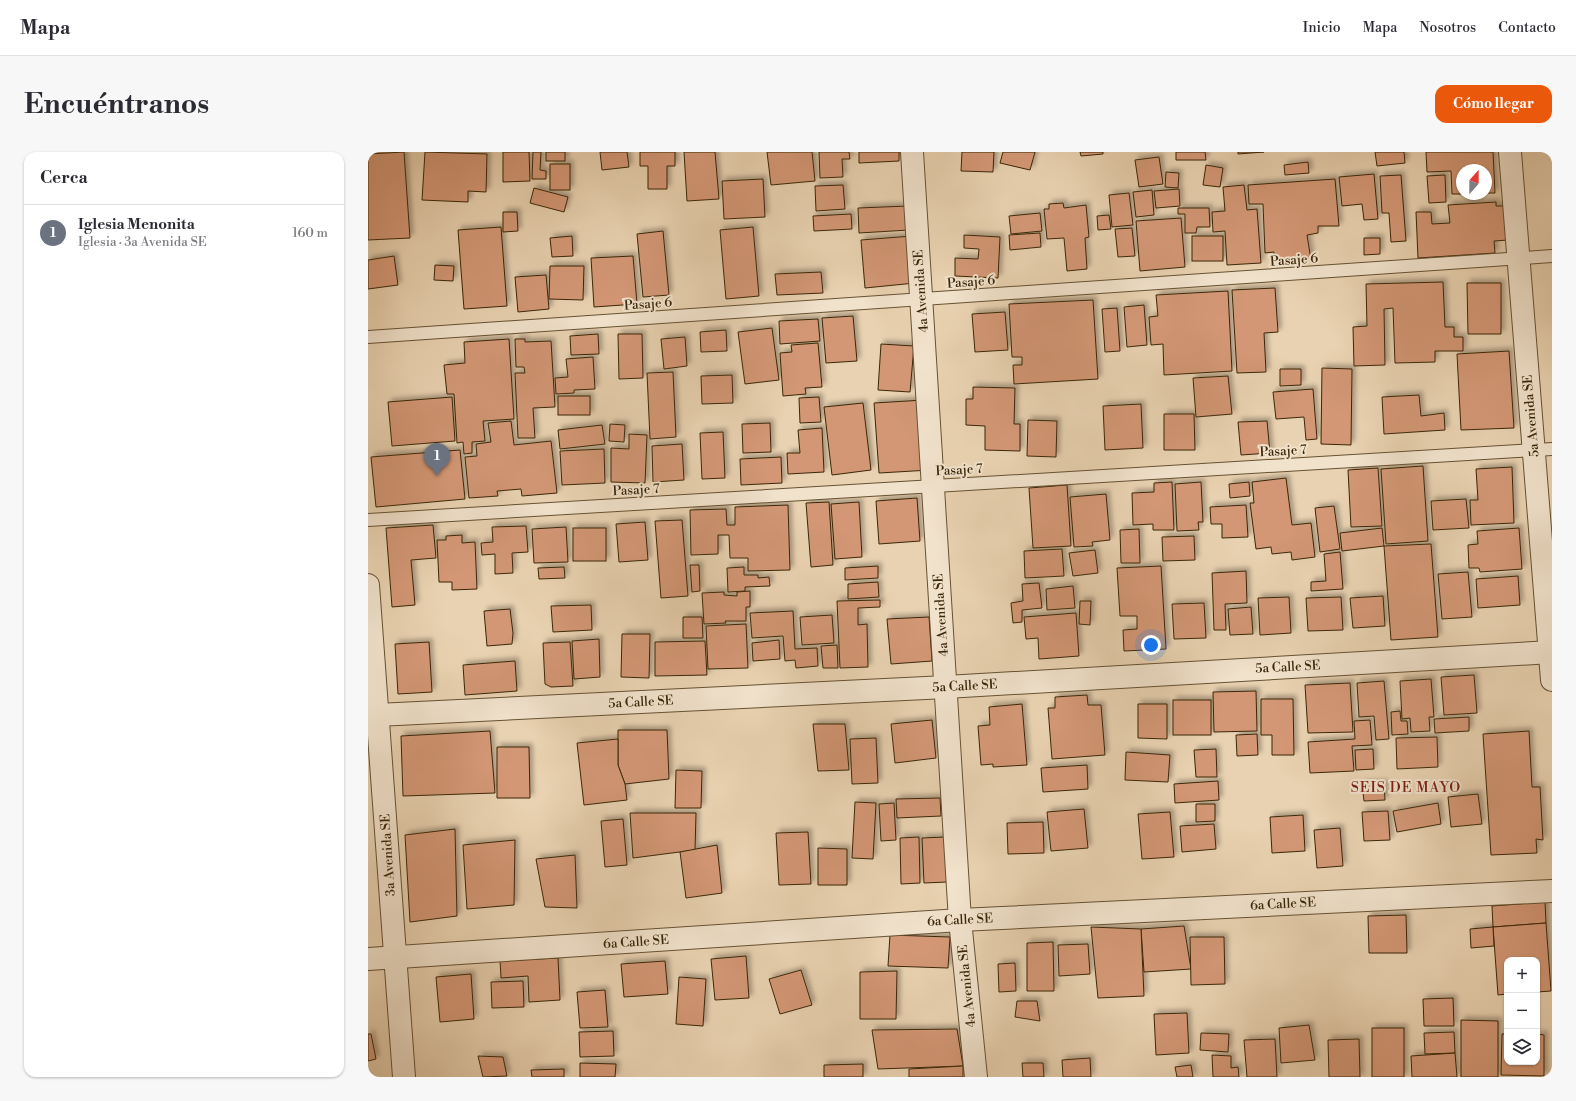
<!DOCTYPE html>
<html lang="es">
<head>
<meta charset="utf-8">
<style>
  :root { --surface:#fff; --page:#f7f7f7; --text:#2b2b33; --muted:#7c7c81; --line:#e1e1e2; --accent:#ea580c }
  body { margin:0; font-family:"Libre Bodoni",serif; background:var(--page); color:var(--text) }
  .controls { position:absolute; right:12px; bottom:12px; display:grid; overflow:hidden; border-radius:8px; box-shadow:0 1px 3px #0004 }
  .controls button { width:36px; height:36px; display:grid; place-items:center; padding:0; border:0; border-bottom:1px solid var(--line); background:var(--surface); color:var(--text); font:20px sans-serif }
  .compass { position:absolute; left:1088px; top:12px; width:36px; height:36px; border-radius:50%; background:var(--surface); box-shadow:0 1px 3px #0004; rotate:21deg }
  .you { position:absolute; left:783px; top:493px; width:14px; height:14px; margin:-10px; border:3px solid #fff; border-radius:50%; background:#1a73e8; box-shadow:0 0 0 6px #1a73e833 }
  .badge { display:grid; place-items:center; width:26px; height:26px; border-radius:50%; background:var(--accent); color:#fff; font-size:13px; font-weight:700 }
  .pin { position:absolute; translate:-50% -33px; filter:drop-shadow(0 1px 2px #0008) }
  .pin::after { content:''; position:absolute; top:21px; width:14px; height:12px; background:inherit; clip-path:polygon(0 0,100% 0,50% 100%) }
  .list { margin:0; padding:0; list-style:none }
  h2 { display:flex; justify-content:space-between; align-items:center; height:52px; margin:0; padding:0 16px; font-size:17px }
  h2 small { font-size:13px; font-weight:400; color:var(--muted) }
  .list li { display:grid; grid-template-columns:26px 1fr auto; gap:12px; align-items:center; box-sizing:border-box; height:56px; padding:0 16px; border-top:1px solid var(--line) }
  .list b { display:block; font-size:15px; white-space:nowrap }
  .list p { margin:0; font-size:13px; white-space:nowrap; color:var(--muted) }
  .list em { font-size:13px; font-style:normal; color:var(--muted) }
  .icon { flex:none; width:22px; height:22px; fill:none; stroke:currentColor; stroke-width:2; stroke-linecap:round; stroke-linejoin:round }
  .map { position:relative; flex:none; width:1184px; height:925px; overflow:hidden; border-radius:12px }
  header { display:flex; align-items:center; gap:24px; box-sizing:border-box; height:56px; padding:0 20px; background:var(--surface); border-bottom:1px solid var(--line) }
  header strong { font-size:19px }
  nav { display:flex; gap:22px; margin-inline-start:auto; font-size:14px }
  .intro { display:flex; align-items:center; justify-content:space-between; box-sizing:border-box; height:96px; padding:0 24px }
  h1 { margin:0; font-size:28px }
  .button { padding:10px 18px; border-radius:12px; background:var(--accent); color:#fff; font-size:14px; font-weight:700 }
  main { display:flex; gap:24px; padding:0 24px }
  aside { flex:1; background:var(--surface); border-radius:12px; box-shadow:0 1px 3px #0004 }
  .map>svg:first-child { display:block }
</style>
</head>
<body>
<header>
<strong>Mapa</strong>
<nav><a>Inicio</a><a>Mapa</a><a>Nosotros</a><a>Contacto</a></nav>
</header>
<div class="intro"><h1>Encuéntranos</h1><a class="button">Cómo llegar</a></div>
<main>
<aside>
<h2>Cerca<small></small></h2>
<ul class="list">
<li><span class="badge" style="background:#6b7280">1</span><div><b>Iglesia Menonita</b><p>Iglesia · 3a Avenida SE</p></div><em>160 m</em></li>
</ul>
</aside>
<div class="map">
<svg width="1184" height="925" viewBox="0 0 1184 925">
  <defs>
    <filter id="shadow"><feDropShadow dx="3.5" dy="-3.5" stdDeviation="2" flood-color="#0004"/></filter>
  </defs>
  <rect width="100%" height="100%" fill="#e9d2b1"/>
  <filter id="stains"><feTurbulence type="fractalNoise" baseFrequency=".005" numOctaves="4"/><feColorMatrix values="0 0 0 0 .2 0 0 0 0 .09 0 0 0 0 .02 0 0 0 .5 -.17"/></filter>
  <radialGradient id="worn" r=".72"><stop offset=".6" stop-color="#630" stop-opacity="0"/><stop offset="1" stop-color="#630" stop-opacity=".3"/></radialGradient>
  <g fill="#d39774" stroke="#3b2709" filter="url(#shadow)">
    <polygon points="36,0 42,86 0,88 0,2"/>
    <polygon points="57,0 119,2 118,40 100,39 100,50 54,48"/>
    <polygon points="135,0 161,0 162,29 135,30"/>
    <polygon points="165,0 173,0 172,18 178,19 178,27 164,27"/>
    <rect x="178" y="0" width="19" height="9"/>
    <polygon points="232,0 259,0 261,15 234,18"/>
    <polygon points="272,0 307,0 307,14 299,14 299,37 280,37 280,14 272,14"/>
    <polygon points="316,0 347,0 351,47 319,49"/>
    <polygon points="399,0 444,0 447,29 403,33"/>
    <polygon points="451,0 481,0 482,7 474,7 475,25 452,26"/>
    <polygon points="491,0 531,0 531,9 491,11"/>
    <polygon points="594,0 626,0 625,20 593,19"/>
    <polygon points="635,0 667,0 662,18 632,11"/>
    <polygon points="712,0 735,0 735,2 713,4"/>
    <polygon points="808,0 837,0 838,8 808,8"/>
    <polygon points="870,0 896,0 870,2"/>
    <polygon points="1007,0 1036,0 1037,11 1009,14"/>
    <polygon points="1058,0 1125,0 1127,41 1118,41 1118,18 1094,18 1094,42 1084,42 1083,19 1059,20"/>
    <polygon points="791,5 795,32 771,35 767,8"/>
    <polygon points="940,10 941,21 917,23 916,13"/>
    <rect x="182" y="12" width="20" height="26"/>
    <polygon points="838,13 855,16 852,35 835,33"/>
    <polygon points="798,20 811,21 810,36 797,35"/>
    <polygon points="1006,22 1010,67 996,68 994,52 974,54 971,25"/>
    <polygon points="1033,23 1038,89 1023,90 1021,61 1014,61 1012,24"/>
    <polygon points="1077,23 1078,50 1061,51 1059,24"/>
    <polygon points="395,27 397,65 356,67 354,29"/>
    <polygon points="967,27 971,74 950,74 950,81 939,83 943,108 906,108 906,100 897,101 895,52 881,52 880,33"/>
    <polygon points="475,33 477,57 448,59 447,34"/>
    <polygon points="876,33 879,58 889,57 893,111 859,113 857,79 845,80 844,60 857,59 855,35"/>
    <polygon points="166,36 200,45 196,60 162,51"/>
    <polygon points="811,37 812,54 788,56 786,39"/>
    <polygon points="784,38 786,63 768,65 765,40"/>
    <polygon points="761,41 765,73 744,75 741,43"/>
    <polygon points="1128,50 1128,54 1138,54 1140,88 1126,89 1127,101 1050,106 1048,60 1063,60 1064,72 1082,71 1080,53"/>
    <polygon points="695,51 696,56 718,53 721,85 717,86 719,117 699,119 696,86 679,87 676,57 681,57 681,52"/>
    <polygon points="540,54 541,78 491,81 490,56"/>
    <polygon points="810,56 841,56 842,75 829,75 828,81 817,81 817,62 810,62"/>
    <polygon points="135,60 149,60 150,79 135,80"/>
    <polygon points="672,61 674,79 643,82 641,64"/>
    <polygon points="483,62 484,77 446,79 445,64"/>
    <polygon points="741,63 743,77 730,78 729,64"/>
    <polygon points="813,66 817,115 772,119 768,69"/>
    <polygon points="133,75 139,154 96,157 90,78"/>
    <polygon points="385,75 391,144 358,147 352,78"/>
    <polygon points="764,76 767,104 750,105 747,77"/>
    <polygon points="295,79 301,143 275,145 269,82"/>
    <polygon points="672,81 673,95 642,98 641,83"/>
    <polygon points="596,83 632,85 630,126 587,124 587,106 610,107 611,97 596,96"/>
    <polygon points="204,84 205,104 184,105 182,86"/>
    <polygon points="544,84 547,131 497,136 493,88"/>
    <rect x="824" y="84" width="31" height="25"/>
    <polygon points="996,86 1012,86 1012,102 996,103"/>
    <polygon points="26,104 30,133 0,137 0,108"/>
    <polygon points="265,104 269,152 226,155 223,106"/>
    <polygon points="67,113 86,114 85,129 66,128"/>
    <polygon points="182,114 216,114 215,148 181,147"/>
    <polygon points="453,120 455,141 409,143 407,122"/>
    <polygon points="178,123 181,157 150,160 147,125"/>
    <polygon points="1075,130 1077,175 1086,175 1086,185 1095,185 1095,199 1067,199 1067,210 1027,211 1025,156 1016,157 1017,213 986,214 985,175 999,174 998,132"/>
    <polygon points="1099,131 1133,131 1133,182 1100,182"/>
    <polygon points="907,136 910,180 896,181 898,220 869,221 864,138"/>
    <polygon points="860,139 864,219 796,223 795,192 783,193 781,165 790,164 788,143"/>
    <polygon points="725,148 730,227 646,232 645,213 654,213 654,205 644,205 641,152"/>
    <polygon points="776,153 779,193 759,195 756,155"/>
    <polygon points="749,156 752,199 737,200 734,157"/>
    <polygon points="637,160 640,198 607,200 604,162"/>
    <polygon points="485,164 489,209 458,211 454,166"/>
    <polygon points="450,167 452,189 412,192 411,169"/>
    <polygon points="404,176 411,228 377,232 370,180"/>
    <polygon points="358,178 359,199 333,200 332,180"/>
    <polygon points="230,182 231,202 203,203 202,184"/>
    <polygon points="250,182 274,182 275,226 251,227"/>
    <polygon points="317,185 319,214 296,217 293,187"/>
    <polygon points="141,187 146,267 115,269 117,289 104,290 104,301 96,302 95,290 89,291 86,242 79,242 76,213 97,211 96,190"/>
    <polygon points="147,187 157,187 157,190 183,189 187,255 165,256 167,286 150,286 147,221 157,221 156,215 148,215"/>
    <polygon points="450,191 454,235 437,236 438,242 415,244 412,201 424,200 423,193"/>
    <polygon points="513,192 546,194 542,240 510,238"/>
    <polygon points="1141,199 1146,276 1093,278 1089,202"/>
    <polygon points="225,205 227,237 206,238 206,241 188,242 187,226 200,225 198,207"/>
    <polygon points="954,216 984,217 983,293 953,292"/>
    <polygon points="912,217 933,217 933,233 912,234"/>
    <polygon points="305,220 308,285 282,287 279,221"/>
    <polygon points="364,223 365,251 334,252 333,224"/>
    <polygon points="860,224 864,262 828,265 825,226"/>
    <polygon points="605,235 647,236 646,272 652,272 652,299 617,298 617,274 598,273 598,247 605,247"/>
    <polygon points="945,237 949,287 938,288 936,265 908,267 905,240"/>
    <polygon points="1051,243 1053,264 1076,261 1077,278 1016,282 1014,245"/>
    <rect x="190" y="244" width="32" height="19"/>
    <polygon points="84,245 87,289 24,294 20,250"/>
    <polygon points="451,245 453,270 432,271 431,246"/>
    <polygon points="556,248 562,318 511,321 506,251"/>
    <polygon points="495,251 503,318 464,323 456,255"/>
    <polygon points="773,252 775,296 737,298 735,254"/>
    <polygon points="796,262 826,262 827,298 796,298"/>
    <polygon points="660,268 689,269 688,305 659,304"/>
    <polygon points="143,269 146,293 183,289 189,341 154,344 153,337 129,339 130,344 101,346 97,305 109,304 108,292 123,290 120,271"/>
    <polygon points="899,269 902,301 873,303 870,270"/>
    <polygon points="402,271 403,300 375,301 374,272"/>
    <polygon points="242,272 257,273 256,290 241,289"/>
    <polygon points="234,273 237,292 192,297 190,278"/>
    <polygon points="454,276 456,320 420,322 419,301 432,301 430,278"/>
    <polygon points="355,280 357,326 334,327 332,281"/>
    <polygon points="261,282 279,283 277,331 243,330 243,296 261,297"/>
    <polygon points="314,292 316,328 285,330 284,294"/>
    <polygon points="236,297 237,331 194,333 192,299"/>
    <polygon points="92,298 97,347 8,355 3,305"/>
    <polygon points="413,305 414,331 373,333 372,307"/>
    <polygon points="1055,314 1060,389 1018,392 1013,317"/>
    <polygon points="1144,315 1146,371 1103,373 1102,348 1110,348 1108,317"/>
    <polygon points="1010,316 1014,374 983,375 980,318"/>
    <polygon points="918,326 924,373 943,371 947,405 924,408 923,400 904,402 903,395 888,397 882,351 886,351 884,330"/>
    <polygon points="804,330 806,378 785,378 785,372 765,373 764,341 786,340 786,331"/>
    <polygon points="833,330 835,370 830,370 831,378 809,379 807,332"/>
    <polygon points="881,330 882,344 862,346 861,332"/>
    <polygon points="699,333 703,394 665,396 661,336"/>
    <polygon points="738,342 742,388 724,390 725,394 706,395 702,345"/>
    <polygon points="549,346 552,389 511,392 508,349"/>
    <polygon points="1098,347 1101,376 1065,378 1063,349"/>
    <polygon points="461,350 465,413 443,415 438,351"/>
    <polygon points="491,350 494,405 467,407 463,352"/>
    <polygon points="420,353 422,418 380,419 380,406 362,406 361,383 350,383 350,402 323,403 322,358 358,357 359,373 367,373 367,355"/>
    <polygon points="878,353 880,385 854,386 854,372 843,372 842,355"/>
    <polygon points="966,354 972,397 952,400 947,356"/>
    <polygon points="314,368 320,444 293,446 287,369"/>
    <polygon points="277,370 280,408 251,410 248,372"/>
    <polygon points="65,373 68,406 43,408 47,453 24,455 18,376"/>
    <polygon points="158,374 160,400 144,401 145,421 127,422 127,402 114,403 113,391 125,390 124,375"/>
    <polygon points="198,375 200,410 166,411 164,377"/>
    <rect x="205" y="376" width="33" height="33"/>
    <polygon points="1014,376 1016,394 974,399 972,381"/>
    <polygon points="1151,376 1154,417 1112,420 1111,416 1101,416 1100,393 1110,392 1109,379"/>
    <polygon points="771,377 772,411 753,411 752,378"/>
    <polygon points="94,383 94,391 107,390 109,437 84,438 84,430 71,430 69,388 78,388 78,384"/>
    <polygon points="826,384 827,408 795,409 794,385"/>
    <polygon points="1063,392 1070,485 1023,488 1016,394"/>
    <polygon points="694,397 696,424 657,426 656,399"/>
    <polygon points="727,398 730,421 705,424 701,401"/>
    <polygon points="972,400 975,437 943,439 943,430 958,429 956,402"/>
    <polygon points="322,413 331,413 332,439 324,440"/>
    <polygon points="510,414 510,426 477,428 477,416"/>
    <polygon points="793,414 798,497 756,499 755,478 769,477 769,464 752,464 749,416"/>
    <polygon points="196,415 197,426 171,427 170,416"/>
    <polygon points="376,415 376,423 390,423 390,426 401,425 402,434 377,435 377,439 360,440 359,416"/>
    <polygon points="878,419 879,451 857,452 858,478 846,478 844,421"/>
    <polygon points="1100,420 1104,465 1074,467 1070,422"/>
    <polygon points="1150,424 1152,453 1110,456 1108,427"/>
    <polygon points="510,430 511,445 480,447 480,432"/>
    <polygon points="671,431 674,456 654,458 654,470 645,471 643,451 655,449 654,432"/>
    <polygon points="705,434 707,456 679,458 678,437"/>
    <polygon points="382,439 382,455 378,455 378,469 357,469 358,471 336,472 334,441 356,440 356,443 369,444 369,440"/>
    <polygon points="1015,444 1017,474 985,476 982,446"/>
    <polygon points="921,445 923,481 892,483 890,446"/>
    <polygon points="973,445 975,478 940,479 938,446"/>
    <polygon points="512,448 512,455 490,456 490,473 499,472 500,515 472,516 469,449"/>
    <polygon points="712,449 723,449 722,473 711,472"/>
    <polygon points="836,451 838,486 806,487 804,452"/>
    <polygon points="223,453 224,478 185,480 183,454"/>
    <polygon points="883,455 885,482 862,483 860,457"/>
    <polygon points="142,457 145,481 144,492 119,494 116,459"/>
    <polygon points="425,459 427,497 449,496 450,514 428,516 427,508 417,509 415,484 384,486 382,461"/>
    <polygon points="708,461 711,504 671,507 670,486 658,487 656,465"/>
    <polygon points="464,463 466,491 434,493 432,465"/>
    <polygon points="315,465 334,465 335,486 315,486"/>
    <polygon points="561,465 564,509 523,512 519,467"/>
    <polygon points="378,472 380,516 340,517 338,474"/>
    <polygon points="254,482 282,482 281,526 253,525"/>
    <polygon points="231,487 232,525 206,527 204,489"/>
    <polygon points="411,488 412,507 385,509 384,491"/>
    <polygon points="337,489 339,523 287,524 287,490"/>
    <polygon points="61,490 64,540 30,542 27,492"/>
    <polygon points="202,490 205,534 183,535 177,532 175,491"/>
    <polygon points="469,493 470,516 455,516 453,494"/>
    <polygon points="147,509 149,539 97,543 95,513"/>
    <polygon points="1106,523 1109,561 1076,563 1073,525"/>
    <polygon points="1063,527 1066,565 1061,565 1062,579 1043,580 1042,566 1034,567 1032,529"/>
    <polygon points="1016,529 1021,587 1008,588 1006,564 991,565 989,531"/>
    <polygon points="982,531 985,580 940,581 937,533"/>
    <polygon points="888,539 889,579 846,580 845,540"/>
    <polygon points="719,543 720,553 733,553 737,603 684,607 680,556 687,556 687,545"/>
    <polygon points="893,547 925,547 926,603 904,603 904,583 893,583"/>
    <rect x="805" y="548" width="38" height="35"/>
    <polygon points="654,552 659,613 625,615 625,612 613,613 610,574 622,573 621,555"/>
    <polygon points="770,552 799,552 799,587 770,586"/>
    <polygon points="1032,559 1033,569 1039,569 1040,582 1024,583 1023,560"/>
    <polygon points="1101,565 1101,579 1067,581 1066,567"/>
    <polygon points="564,568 568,606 527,611 523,572"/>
    <polygon points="1002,568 1004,593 984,594 986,619 942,621 940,590 987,587 986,569"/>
    <polygon points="445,572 477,572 481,618 450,619"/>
    <polygon points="250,578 299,578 301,627 257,632 250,613"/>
    <polygon points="122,579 127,641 35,644 33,584"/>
    <polygon points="1161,579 1164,635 1172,635 1175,688 1168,687 1169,701 1123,703 1115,582"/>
    <polygon points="889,582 890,603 869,604 868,583"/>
    <polygon points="1069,585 1070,615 1029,617 1028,586"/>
    <polygon points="508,586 510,631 484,632 482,587"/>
    <polygon points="250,587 250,613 257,632 259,648 216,653 209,591"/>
    <polygon points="129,595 161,595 162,646 129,646"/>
    <polygon points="848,597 849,625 828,625 826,598"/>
    <polygon points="1005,597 1006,617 988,618 987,598"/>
    <polygon points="758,600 802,603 800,630 757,628"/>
    <polygon points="719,613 720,637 675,640 673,616"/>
    <polygon points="308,618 334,619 333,656 307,656"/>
    <polygon points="850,629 851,648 807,651 806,632"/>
    <polygon points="1016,631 1017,648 996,649 994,632"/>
    <polygon points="1110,642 1114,672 1083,675 1080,645"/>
    <polygon points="572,646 573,664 529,666 528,647"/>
    <polygon points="487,650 508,651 505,707 484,706"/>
    <polygon points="526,651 528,688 513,689 511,652"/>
    <polygon points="1070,651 1073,672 1029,680 1025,659"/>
    <polygon points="828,652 847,652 847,669 828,670"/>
    <polygon points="716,657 720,696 683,699 679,660"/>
    <polygon points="1020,659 1022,688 996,689 994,660"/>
    <polygon points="802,660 806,705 774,707 770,662"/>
    <polygon points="262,661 328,661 327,698 265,706"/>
    <polygon points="935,663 937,699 904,701 902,665"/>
    <polygon points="255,667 259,713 237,715 233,669"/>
    <polygon points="675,670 676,701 640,702 639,671"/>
    <polygon points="846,672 848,697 814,700 812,674"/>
    <polygon points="972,676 975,714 949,716 946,678"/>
    <polygon points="87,677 89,764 42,770 37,683"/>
    <polygon points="440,680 443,732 411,733 408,681"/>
    <polygon points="551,685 552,731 533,732 532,686"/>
    <polygon points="577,685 579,730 556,731 554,686"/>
    <polygon points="147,688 146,753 99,757 95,693"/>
    <polygon points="349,693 354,741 318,746 312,700"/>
    <polygon points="450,696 479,697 479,733 450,733"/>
    <polygon points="207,703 209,756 177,755 168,707"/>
    <polygon points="1177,750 1178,771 1125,775 1124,754"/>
    <polygon points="1038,763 1039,801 1001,801 1000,764"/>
    <polygon points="1178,771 1183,839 1169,840 1169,808 1139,808 1139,842 1130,843 1125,775"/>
    <polygon points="816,774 823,817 776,820 773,777"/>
    <polygon points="723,775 773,777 776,844 730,846"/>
    <polygon points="1125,775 1126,794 1103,796 1102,777"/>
    <polygon points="522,783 582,785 580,816 520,814"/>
    <polygon points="822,785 856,785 857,832 823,833"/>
    <polygon points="685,790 686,839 659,839 659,791"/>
    <polygon points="720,792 722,822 691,824 690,793"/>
    <polygon points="378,804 381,846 347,848 343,807"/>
    <polygon points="190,806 192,848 161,850 160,824 133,826 132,809"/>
    <polygon points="297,809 300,842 256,845 253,812"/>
    <polygon points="647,811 648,839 631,840 630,812"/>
    <polygon points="433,818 444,853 412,862 401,827"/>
    <polygon points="529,819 528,867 492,867 492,820"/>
    <polygon points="103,822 106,867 72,870 68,825"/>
    <polygon points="311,825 338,827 335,874 308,872"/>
    <polygon points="155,829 156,855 124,856 123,830"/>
    <polygon points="237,838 240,875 212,876 209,840"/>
    <polygon points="1085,846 1086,874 1056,874 1055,847"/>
    <polygon points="649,849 669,849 672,869 647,865"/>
    <polygon points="819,861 821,901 788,903 786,862"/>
    <polygon points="1093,868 1130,869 1130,925 1093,925"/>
    <polygon points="941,873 947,908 913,911 911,876"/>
    <rect x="1004" y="876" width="32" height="49"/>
    <polygon points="589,877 595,914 510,917 504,878"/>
    <polygon points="245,879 246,904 212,905 211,880"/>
    <polygon points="1086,880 1087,901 1057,902 1056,881"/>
    <polygon points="833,881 861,882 860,900 832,898"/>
    <polygon points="0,882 3,882 8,907 0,909"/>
    <polygon points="1134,882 1139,882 1139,910 1169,910 1169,882 1176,883 1176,924 1133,923"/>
    <polygon points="907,887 909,925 879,925 876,888"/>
    <polygon points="991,887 992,925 961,925 960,888"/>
    <polygon points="1087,901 1089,925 1044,925 1043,904"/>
    <polygon points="844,903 863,904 863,916 870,915 871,925 845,925"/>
    <polygon points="110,904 135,905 139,924 115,925"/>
    <polygon points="722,906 723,925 695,925 694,908"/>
    <polygon points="212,911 248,912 247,925 212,925"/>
    <polygon points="654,911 675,911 676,925 655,925"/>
    <polygon points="495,912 495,925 456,925 456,913"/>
    <polygon points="823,913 825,925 809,925 807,915"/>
    <polygon points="595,914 595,925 541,925 541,917"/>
    <polygon points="196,917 196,925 164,925 163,918"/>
  </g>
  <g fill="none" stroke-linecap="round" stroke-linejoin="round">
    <defs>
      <g id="service">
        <polyline points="0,185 1184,104"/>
        <polyline points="0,368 1184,297"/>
      </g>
      <g id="minor">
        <polyline points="544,0 592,768 608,925"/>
        <polyline points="0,433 36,925"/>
        <polyline points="9,563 578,535 1184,500"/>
      </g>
      <g id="tertiary">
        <polyline points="1142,0 1184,528"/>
        <polyline points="0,807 592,768 1184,739"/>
      </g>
    </defs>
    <use href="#service" stroke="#665233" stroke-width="14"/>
    <use href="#minor" stroke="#665233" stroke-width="24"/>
    <use href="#tertiary" stroke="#665233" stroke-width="24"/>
    <use href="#service" stroke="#f1e2cc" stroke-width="12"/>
    <use href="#minor" stroke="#f1e2cc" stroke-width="22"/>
    <use href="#tertiary" stroke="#f1e2cc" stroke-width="22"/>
  </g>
  <g text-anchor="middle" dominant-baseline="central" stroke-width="4" stroke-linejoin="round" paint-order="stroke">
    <g font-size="13" fill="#3b2709" stroke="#f1e2cc">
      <text transform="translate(926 108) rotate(-4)">Pasaje 6</text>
      <text transform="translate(603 130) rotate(-4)">Pasaje 6</text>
      <text transform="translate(553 139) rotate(-94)">4a Avenida SE</text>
      <text transform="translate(280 152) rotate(-4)">Pasaje 6</text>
      <text transform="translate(1163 264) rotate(-95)">5a Avenida SE</text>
      <text transform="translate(915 299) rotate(-3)">Pasaje 7</text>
      <text transform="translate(591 318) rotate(-3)">Pasaje 7</text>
      <text transform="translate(268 338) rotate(-3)">Pasaje 7</text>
      <text transform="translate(573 463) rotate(-94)">4a Avenida SE</text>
      <text transform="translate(920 515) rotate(-3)">5a Calle SE</text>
      <text transform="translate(597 534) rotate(-3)">5a Calle SE</text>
      <text transform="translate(273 550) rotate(-3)">5a Calle SE</text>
      <text transform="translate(20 703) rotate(-94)">3a Avenida SE</text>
      <text transform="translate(915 752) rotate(-3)">6a Calle SE</text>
      <text transform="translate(592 768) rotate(-3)">6a Calle SE</text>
      <text transform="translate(268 790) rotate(-4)">6a Calle SE</text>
      <text transform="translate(599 834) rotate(-96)">4a Avenida SE</text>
    </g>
    <g font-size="14" letter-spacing="1" fill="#7a1f14" stroke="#f1e2cc">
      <text x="1038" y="636">SEIS DE MAYO</text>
    </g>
  </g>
  <rect width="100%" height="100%" filter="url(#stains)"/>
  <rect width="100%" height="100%" fill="url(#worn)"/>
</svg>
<div class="controls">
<button>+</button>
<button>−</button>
<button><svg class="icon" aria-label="layers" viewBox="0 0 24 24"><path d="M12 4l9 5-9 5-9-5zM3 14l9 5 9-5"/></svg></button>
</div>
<svg class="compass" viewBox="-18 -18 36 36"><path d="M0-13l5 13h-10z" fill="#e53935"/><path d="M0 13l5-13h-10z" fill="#7c7c81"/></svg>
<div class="you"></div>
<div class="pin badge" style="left:69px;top:324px;background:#6b7280">1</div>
</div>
</main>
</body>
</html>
